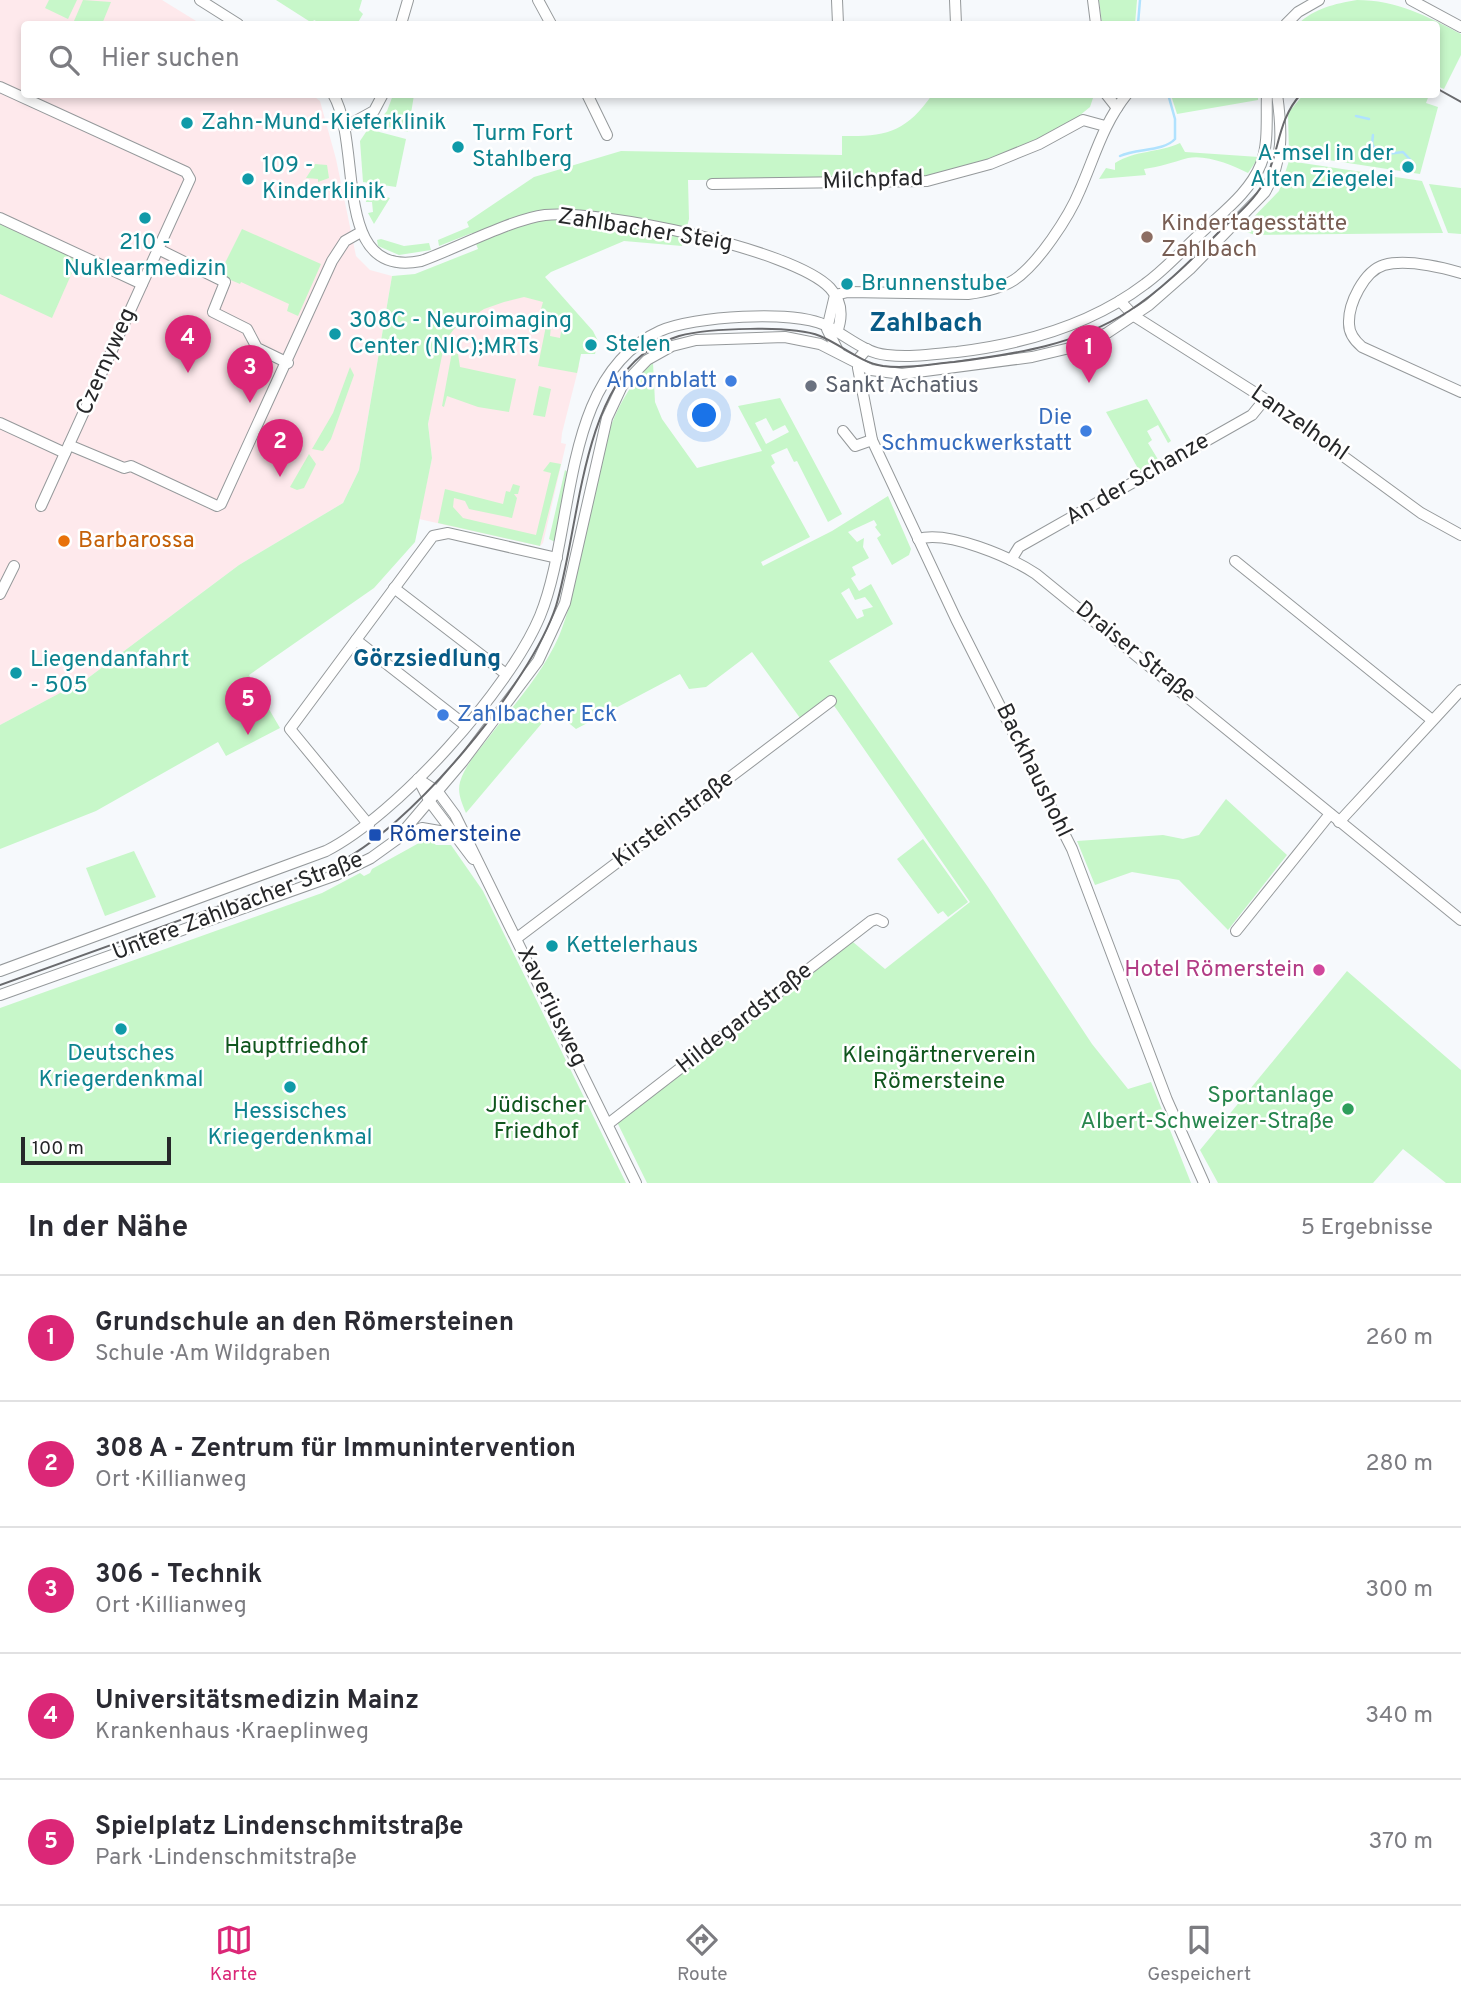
<!DOCTYPE html>
<html lang="de">
<head>
<meta charset="utf-8">
<style>
  :root { --surface:#fff; --page:#f7f7f7; --text:#2b2b33; --muted:#7c7c81; --line:#e1e1e2; --accent:#db2777 }
  body { margin:0; font-family:Overpass,sans-serif; background:var(--page); color:var(--text) }
  .scale { position:absolute; left:21px; bottom:18px; width:150px; box-sizing:border-box; padding-left:7px; border:4px solid #262729; border-top:0; font-size:19px; line-height:24px; white-space:nowrap; color:#262729; -webkit-text-stroke:5px #fff; paint-order:stroke }
  .you { position:absolute; left:705px; top:416px; width:24px; height:24px; margin:-18px; border:5px solid #fff; border-radius:50%; background:#1a73e8; box-shadow:0 0 0 10px #1a73e833 }
  .badge { display:grid; place-items:center; width:46px; height:46px; border-radius:50%; background:var(--accent); color:#fff; font-size:23px; font-weight:700 }
  .pin { position:absolute; translate:-50% -58px; filter:drop-shadow(0 2px 4px #0008) }
  .pin::after { content:''; position:absolute; top:37px; width:24px; height:21px; background:inherit; clip-path:polygon(0 0,100% 0,50% 100%) }
  .list { margin:0; padding:0; list-style:none }
  h2 { display:flex; justify-content:space-between; align-items:center; height:91px; margin:0; padding:0 28px; font-size:30px }
  h2 small { font-size:23px; font-weight:400; color:var(--muted) }
  .list li { display:grid; grid-template-columns:46px 1fr auto; gap:21px; align-items:center; box-sizing:border-box; height:126px; padding:0 28px; border-top:2px solid var(--line) }
  .list b { display:block; font-size:26px; white-space:nowrap }
  .list p { margin:0; font-size:23px; white-space:nowrap; color:var(--muted) }
  .list em { font-size:23px; font-style:normal; color:var(--muted) }
  .icon { flex:none; width:38px; height:38px; fill:none; stroke:currentColor; stroke-width:2; stroke-linecap:round; stroke-linejoin:round }
  .map { position:relative; flex:none; width:1461px; height:1183px; overflow:hidden }
  .search { position:absolute; background:var(--surface); box-shadow:0 4px 10px #0003; left:21px; right:21px; top:21px; height:77px; display:flex; align-items:center; gap:18px; box-sizing:border-box; padding:0 24px; border-radius:7px; color:var(--muted); font-size:26px }
  .sheet { height:721px; background:var(--surface) }
  nav { display:flex; justify-content:space-around; align-items:center; box-sizing:border-box; height:98px; border-top:2px solid var(--line); background:var(--surface); font-size:19px; color:var(--muted) }
  nav a { display:grid; justify-items:center; gap:4px }
  nav .on { color:var(--accent) }
  .map>svg:first-child { display:block }
</style>
</head>
<body>
<div class="map">
<svg width="1461" height="1183" viewBox="0 0 1461 1183">
  <rect width="100%" height="100%" fill="#f6f9fc"/>
  <g fill="#fee9ec">
    <polygon points="0,0 162,0 201,24 24,24 24,94 311,94 320,101 336,159 356,256 370,270 392,276 359,470 343,503 239,565 88,678 0,725"/>
    <polygon points="544,278 579,366 562,433 561,443 566,444 543,543 540,546 419,519 432,458 428,424 447,324"/>
  </g>
  <g fill="#c7f7c9" fill-rule="evenodd">
    <polygon points="49,0 77,0 68,19 45,8"/>
    <polygon points="83,0 111,2 102,24 74,21"/>
    <polygon points="276,0 362,0 359,10 363,14 357,24 322,24 314,20 312,23"/>
    <polygon points="1099,0 1137,0 1135,24 1102,24"/>
    <path d="M1357,0C1396,0 1427,16 1461,34V55L1444,89L1437,86L1436,24H1298C1315,8 1334,4 1357,0Z"/>
    <polygon points="1304,94 1429,95 1426,103 1438,107 1420,174 1289,154 1288,113"/>
    <polygon points="393,95 414,95 408,132 376,124 387,111"/>
    <path d="M932,95H1094L1090,107L1079,116L1080,118L1047,137L989,162L925,179L688,180L689,219L682,246L624,241L551,272L545,277L593,331L598,341L595,354H581L577,373L538,366L546,326L551,327L550,336L560,338L562,326L552,323L553,314L541,309L543,302L524,297L504,302L484,309L454,329L445,341L428,424L432,458L415,542L374,588L249,675L280,728L226,756L218,742L96,811L0,849V725L88,678L239,565L343,503L359,470L392,276L415,274L478,249L472,233L439,246L438,240L469,227L467,222L534,177L621,151L842,155V136C886,137 906,132 932,95Z"/>
    <polygon points="1171,95 1258,95 1258,100 1177,114"/>
    <polygon points="368,129 406,139 396,187 363,182 360,141"/>
    <path d="M1180,143L1185,152L1259,157L1248,173C1233,165 1205,154 1188,158C1173,162 1160,167 1144,169L1146,175L1099,179L1106,168L1115,170V163C1136,150 1158,153 1180,143Z"/>
    <polygon points="1289,161 1422,181 1443,233 1255,235 1241,230 1279,191"/>
    <polygon points="315,164 327,165 329,178 318,182 318,179 306,178"/>
    <polygon points="1429,184 1461,188 1461,234 1448,233"/>
    <polygon points="365,190 390,198 374,224 368,213 373,212 372,202 366,202"/>
    <polygon points="0,223 78,259 52,318 0,294"/>
    <polygon points="242,229 321,264 298,316 287,311 289,304 241,282 240,284 219,275"/>
    <polygon points="381,239 404,246 429,243 431,250 399,255 378,246 377,240"/>
    <polygon points="452,352 458,354 460,367 516,379 509,412 478,407 447,396 444,407 442,406"/>
    <path d="M653,363L655,402L662,419L697,468L762,451L738,406L780,398L842,514L828,522L797,461L794,462L787,448L771,455L775,463L771,466L810,537L761,562L763,566L832,531L888,496L911,549L909,555L892,565L877,538L881,535L875,527L877,525L874,520L848,532L857,542L864,538L863,547L869,558L852,567L856,575L851,578L859,591L871,584L893,624L829,661L988,887L1092,1044L1128,1089L1151,1082L1191,1183H647L617,1122L853,942L885,969L970,902L828,697L800,718L752,652L706,687L689,689L680,674L576,729L553,710L466,813C462,803 457,793 460,782C465,765 479,750 489,737C513,706 543,673 559,636C593,555 584,420 653,363ZM766,418L773,431L785,425L789,432L766,444L755,423ZM849,588L855,600L865,597L873,607L862,610L864,616L857,619L841,593Z"/>
    <polygon points="350,367 354,375 331,439 323,451 312,449 333,413"/>
    <polygon points="539,386 551,389 545,417 533,415"/>
    <polygon points="1147,399 1171,441 1168,443 1158,425 1147,431 1152,440 1148,443 1159,461 1140,472 1106,412"/>
    <polygon points="309,454 316,464 304,488 297,490 290,487"/>
    <polygon points="550,462 561,464 540,546 438,523 445,489 503,504 506,491 510,492 513,484 520,486 518,494 514,494 517,498 512,518 469,509 465,501 454,498 453,507 463,518 536,535 551,473 543,471"/>
    <polygon points="565,470 570,474 555,542 549,539"/>
    <polygon points="1226,799 1287,855 1228,930 1179,880 1132,872 1095,885 1077,841 1163,835 1183,839 1199,835"/>
    <polygon points="428,838 436,845 451,845 483,891 626,1183 0,1183 0,1008 322,893 360,873 364,876 370,873 372,869"/>
    <polygon points="923,839 968,902 948,917 943,911 938,914 897,859"/>
    <polygon points="134,851 156,897 105,916 86,868"/>
    <polygon points="1347,971 1461,1070 1461,1183 1446,1183 1403,1149 1373,1183 1218,1183 1200,1150"/>
  </g>
  <g fill="none" stroke-linecap="round" stroke-linejoin="round">
    <g stroke="#b0e2fe" stroke-width="2.5">
      <polyline points="1138,24 1140,0"/>
      <polyline points="1356,116 1369,119"/>
      <polyline points="1373,135 1372,144 1377,151 1387,154 1403,152 1415,165"/>
      <path d="M1120,156C1136,148 1163,152 1175,139V119L1168,94"/>
    </g>
    <defs>
      <g id="minor">
        <polyline points="200,0 238,24"/>
        <polyline points="538,0 551,24"/>
        <polyline points="837,0 838,24"/>
        <polyline points="955,0 956,24"/>
        <polyline points="1093,0 1096,24"/>
        <polyline points="1411,0 1461,27"/>
        <polyline points="401,24 408,0"/>
        <polyline points="1286,24 1298,12 1319,0"/>
        <polyline points="0,87 186,172 190,179 41,506"/>
        <path d="M333,94C364,147 330,279 421,261C455,249 512,219 545,215C599,209 793,249 830,288C842,301 843,316 837,332"/>
        <polyline points="587,94 607,135"/>
        <polyline points="1106,94 1117,108"/>
        <polyline points="345,127 374,111 383,94"/>
        <polyline points="712,184 927,181 990,164 1039,144 1083,120 1105,126"/>
        <polyline points="0,218 142,284"/>
        <polyline points="158,249 225,282 213,312 247,329 257,348 288,363"/>
        <path d="M1461,273C1440,267 1406,259 1384,265C1364,271 1348,304 1349,324C1349,334 1355,341 1362,347L1461,392"/>
        <path d="M835,295L848,292L968,294C984,292 1000,289 1014,280C1038,264 1069,217 1080,190C1095,156 1103,124 1127,94"/>
        <polyline points="835,295 827,329 839,353"/>
        <polyline points="1120,301 1134,316 1265,399 1421,513 1461,535"/>
        <polyline points="867,349 859,358 858,368 872,440 956,619 1072,849 1167,1100 1204,1183"/>
        <polyline points="0,423 65,453"/>
        <polyline points="843,431 855,446 872,440"/>
        <polyline points="69,445 124,468 131,466 217,506 221,504 332,261 345,241 361,232"/>
        <path d="M918,539C948,530 1010,557 1036,574L1461,920"/>
        <polyline points="1011,560 1019,547 1252,415 1265,399"/>
        <polyline points="1235,561 1432,720"/>
        <polyline points="394,588 506,674"/>
        <polyline points="0,594 14,566"/>
        <polyline points="356,640 465,725"/>
        <polyline points="418,779 438,792 455,815 636,1183"/>
        <polyline points="418,779 430,802 473,859"/>
        <polyline points="1339,822 1461,690"/>
        <polyline points="369,825 290,729 433,536 448,533 557,558"/>
        <polyline points="402,836 422,828 451,833"/>
        <polyline points="1236,931 1330,814"/>
        <polyline points="517,938 831,701"/>
        <path d="M0,971L326,851C397,815 509,690 540,616C576,528 560,376 660,331C693,316 793,310 825,325C846,335 864,353 887,355C911,358 934,354 957,352C1024,344 1091,325 1145,284C1166,269 1183,249 1202,232C1223,212 1250,192 1261,164C1269,143 1266,116 1267,94"/>
        <path d="M0,995L336,875L371,858L396,840L463,761L538,661L565,603L607,418L622,386L647,360L672,346L696,340L785,337L820,344L871,370L902,374L1032,357L1074,347L1107,333L1149,305L1190,269L1265,192C1284,160 1282,130 1277,94"/>
        <polyline points="608,1124 871,921 877,919 883,922"/>
      </g>
    </defs>
    <use href="#minor" stroke="#95999b" stroke-width="12"/>
    <use href="#minor" stroke="#fff" stroke-width="10"/>
    <g stroke="#696a6d" stroke-width="2">
      <polyline points="1436,88 1461,102"/>
      <path d="M0,985L333,865C408,832 531,683 556,606C578,534 581,403 642,355C653,346 666,340 679,336C709,328 792,325 820,336C842,345 859,362 883,366C907,369 931,364 954,362C1016,354 1076,345 1129,311C1163,289 1191,260 1220,231C1234,217 1252,203 1263,184C1280,155 1276,121 1301,94"/>
    </g>
  </g>
  <g fill="#0f9aa8" stroke="#fff" stroke-width="2.5">
    <circle cx="187" cy="123" r="7"/>
    <circle cx="458" cy="147" r="7"/>
    <circle cx="1408" cy="167" r="7"/>
    <circle cx="248" cy="179" r="7"/>
    <circle cx="145" cy="218" r="7"/>
    <circle cx="847" cy="284" r="7"/>
    <circle cx="335" cy="334" r="7"/>
    <circle cx="591" cy="345" r="7"/>
    <circle cx="16" cy="673" r="7"/>
    <circle cx="552" cy="946" r="7"/>
    <circle cx="121" cy="1029" r="7"/>
    <circle cx="290" cy="1087" r="7"/>
  </g>
  <circle fill="#8d6e63" stroke="#fff" stroke-width="2.5" cx="1147" cy="237" r="7"/>
  <g fill="#3f7fe0" stroke="#fff" stroke-width="2.5">
    <circle cx="731" cy="381" r="7"/>
    <circle cx="1086" cy="431" r="7"/>
    <circle cx="443" cy="715" r="7"/>
  </g>
  <circle fill="#6b7280" stroke="#fff" stroke-width="2.5" cx="811" cy="386" r="7"/>
  <circle fill="#e8710a" stroke="#fff" stroke-width="2.5" cx="64" cy="541" r="7"/>
  <rect fill="#1a4fb4" stroke="#fff" stroke-width="2.5" x="368" y="828" width="14" height="14" rx="3.5"/>
  <circle fill="#d1479c" stroke="#fff" stroke-width="2.5" cx="1319" cy="970" r="7"/>
  <circle fill="#2e9e5b" stroke="#fff" stroke-width="2.5" cx="1348" cy="1109" r="7"/>
  <g text-anchor="middle" dominant-baseline="central" stroke-width="5" stroke-linejoin="round" paint-order="stroke">
    <g font-size="23" fill="#0d838f" stroke="#fff" text-anchor="start">
      <text x="201" y="123">Zahn-Mund-Kieferklinik</text>
      <text x="472" y="134">Turm Fort<tspan x="472" dy="26">Stahlberg</tspan></text>
      <text x="1394" y="154" text-anchor="end">A-msel in der<tspan x="1394" dy="26">Alten Ziegelei</tspan></text>
      <text x="262" y="166">109 -<tspan x="262" dy="26">Kinderklinik</tspan></text>
      <text x="145" y="243" text-anchor="middle">210 -<tspan x="145" dy="26">Nuklearmedizin</tspan></text>
      <text x="861" y="284">Brunnenstube</text>
      <text x="349" y="321">308C - Neuroimaging<tspan x="349" dy="26">Center (NIC);MRTs</tspan></text>
      <text x="605" y="345">Stelen</text>
      <text x="30" y="660">Liegendanfahrt<tspan x="30" dy="26">- 505</tspan></text>
      <text x="566" y="946">Kettelerhaus</text>
      <text x="121" y="1054" text-anchor="middle">Deutsches<tspan x="121" dy="26">Kriegerdenkmal</tspan></text>
      <text x="290" y="1112" text-anchor="middle">Hessisches<tspan x="290" dy="26">Kriegerdenkmal</tspan></text>
    </g>
    <g font-size="23" fill="#262729" stroke="#fff">
      <text transform="translate(873 181) rotate(-2)">Milchpfad</text>
      <text transform="translate(645 231) rotate(9)">Zahlbacher Steig</text>
      <text transform="translate(107 362) rotate(-66)">Czernyweg</text>
      <text transform="translate(1299 424) rotate(35)">Lanzelhohl</text>
      <text transform="translate(1138 480) rotate(-30)">An der Schanze</text>
      <text transform="translate(1135 653) rotate(39)">Draiser Straße</text>
      <text transform="translate(1033 771) rotate(64)">Backhaushohl</text>
      <text transform="translate(674 820) rotate(-37)">Kirsteinstraße</text>
      <text transform="translate(238 907) rotate(-21)">Untere Zahlbacher Straße</text>
      <text transform="translate(551 1007) rotate(64)">Xaveriusweg</text>
      <text transform="translate(745 1019) rotate(-38)">Hildegardstraße</text>
    </g>
    <g font-size="23" fill="#785e54" stroke="#fff" text-anchor="start">
      <text x="1161" y="224">Kindertagesstätte<tspan x="1161" dy="26">Zahlbach</tspan></text>
    </g>
    <g font-size="23" fill="#366cbe" stroke="#fff" text-anchor="end">
      <text x="717" y="381">Ahornblatt</text>
      <text x="1072" y="418">Die<tspan x="1072" dy="26">Schmuckwerkstatt</tspan></text>
      <text x="457" y="715" text-anchor="start">Zahlbacher Eck</text>
    </g>
    <g font-size="23" fill="#5b616d" stroke="#fff" text-anchor="start">
      <text x="825" y="386">Sankt Achatius</text>
    </g>
    <g font-size="23" fill="#c56008" stroke="#fff" text-anchor="start">
      <text x="78" y="541">Barbarossa</text>
    </g>
    <g font-size="23" fill="#164399" stroke="#fff" text-anchor="start">
      <text x="389" y="835">Römersteine</text>
    </g>
    <g font-size="23" fill="#b23c85" stroke="#fff" text-anchor="end">
      <text x="1305" y="970">Hotel Römerstein</text>
    </g>
    <g font-size="23" fill="#10561e" stroke="#fff">
      <text x="296" y="1047">Hauptfriedhof</text>
      <text x="939" y="1056">Kleingärtnerverein<tspan x="939" dy="26">Römersteine</tspan></text>
      <text x="536" y="1106">Jüdischer<tspan x="536" dy="26">Friedhof</tspan></text>
    </g>
    <g font-size="23" fill="#27864d" stroke="#fff" text-anchor="end">
      <text x="1334" y="1096">Sportanlage<tspan x="1334" dy="26">Albert-Schweizer-Straße</tspan></text>
    </g>
    <g font-size="24" font-weight="bold" fill="#085b86" stroke="#fff">
      <text x="427" y="660">Görzsiedlung</text>
    </g>
    <g font-size="26" font-weight="bold" fill="#085b86" stroke="#fff">
      <text x="926" y="324">Zahlbach</text>
    </g>
  </g>
</svg>
<div class="scale">100 m</div>
<div class="you"></div>
<div class="pin badge" style="left:1089px;top:383px">1</div>
<div class="pin badge" style="left:280px;top:477px">2</div>
<div class="pin badge" style="left:250px;top:403px">3</div>
<div class="pin badge" style="left:188px;top:373px">4</div>
<div class="pin badge" style="left:248px;top:735px">5</div>
<div class="search"><svg class="icon" aria-label="search" viewBox="0 0 24 24"><circle cx="10" cy="10" r="6"/><path d="M15 15l6 6"/></svg>Hier suchen</div>
</div>
<section class="sheet">
<h2>In der Nähe<small>5 Ergebnisse</small></h2>
<ul class="list">
<li><span class="badge">1</span><div><b>Grundschule an den Römersteinen</b><p>Schule · Am Wildgraben</p></div><em>260 m</em></li>
<li><span class="badge">2</span><div><b>308 A - Zentrum für Immunintervention</b><p>Ort · Killianweg</p></div><em>280 m</em></li>
<li><span class="badge">3</span><div><b>306 - Technik</b><p>Ort · Killianweg</p></div><em>300 m</em></li>
<li><span class="badge">4</span><div><b>Universitätsmedizin Mainz</b><p>Krankenhaus · Kraeplinweg</p></div><em>340 m</em></li>
<li><span class="badge">5</span><div><b>Spielplatz Lindenschmitstraße</b><p>Park · Lindenschmitstraße</p></div><em>370 m</em></li>
</ul>
</section>
<nav>
<a class="on"><svg class="icon" aria-label="map" viewBox="0 0 24 24"><path d="M3 6l6-2 6 2 6-2v14l-6 2-6-2-6 2zM9 4v14M15 6v14"/></svg>Karte</a>
<a><svg class="icon" aria-label="directions" viewBox="0 0 24 24"><path d="M12 3l9 9-9 9-9-9zM9 14v-3h6M13 9l2 2-2 2"/></svg>Route</a>
<a><svg class="icon" aria-label="saved" viewBox="0 0 24 24"><path d="M7 4h10v16l-5-4-5 4z"/></svg>Gespeichert</a>
</nav>
</body>
</html>
